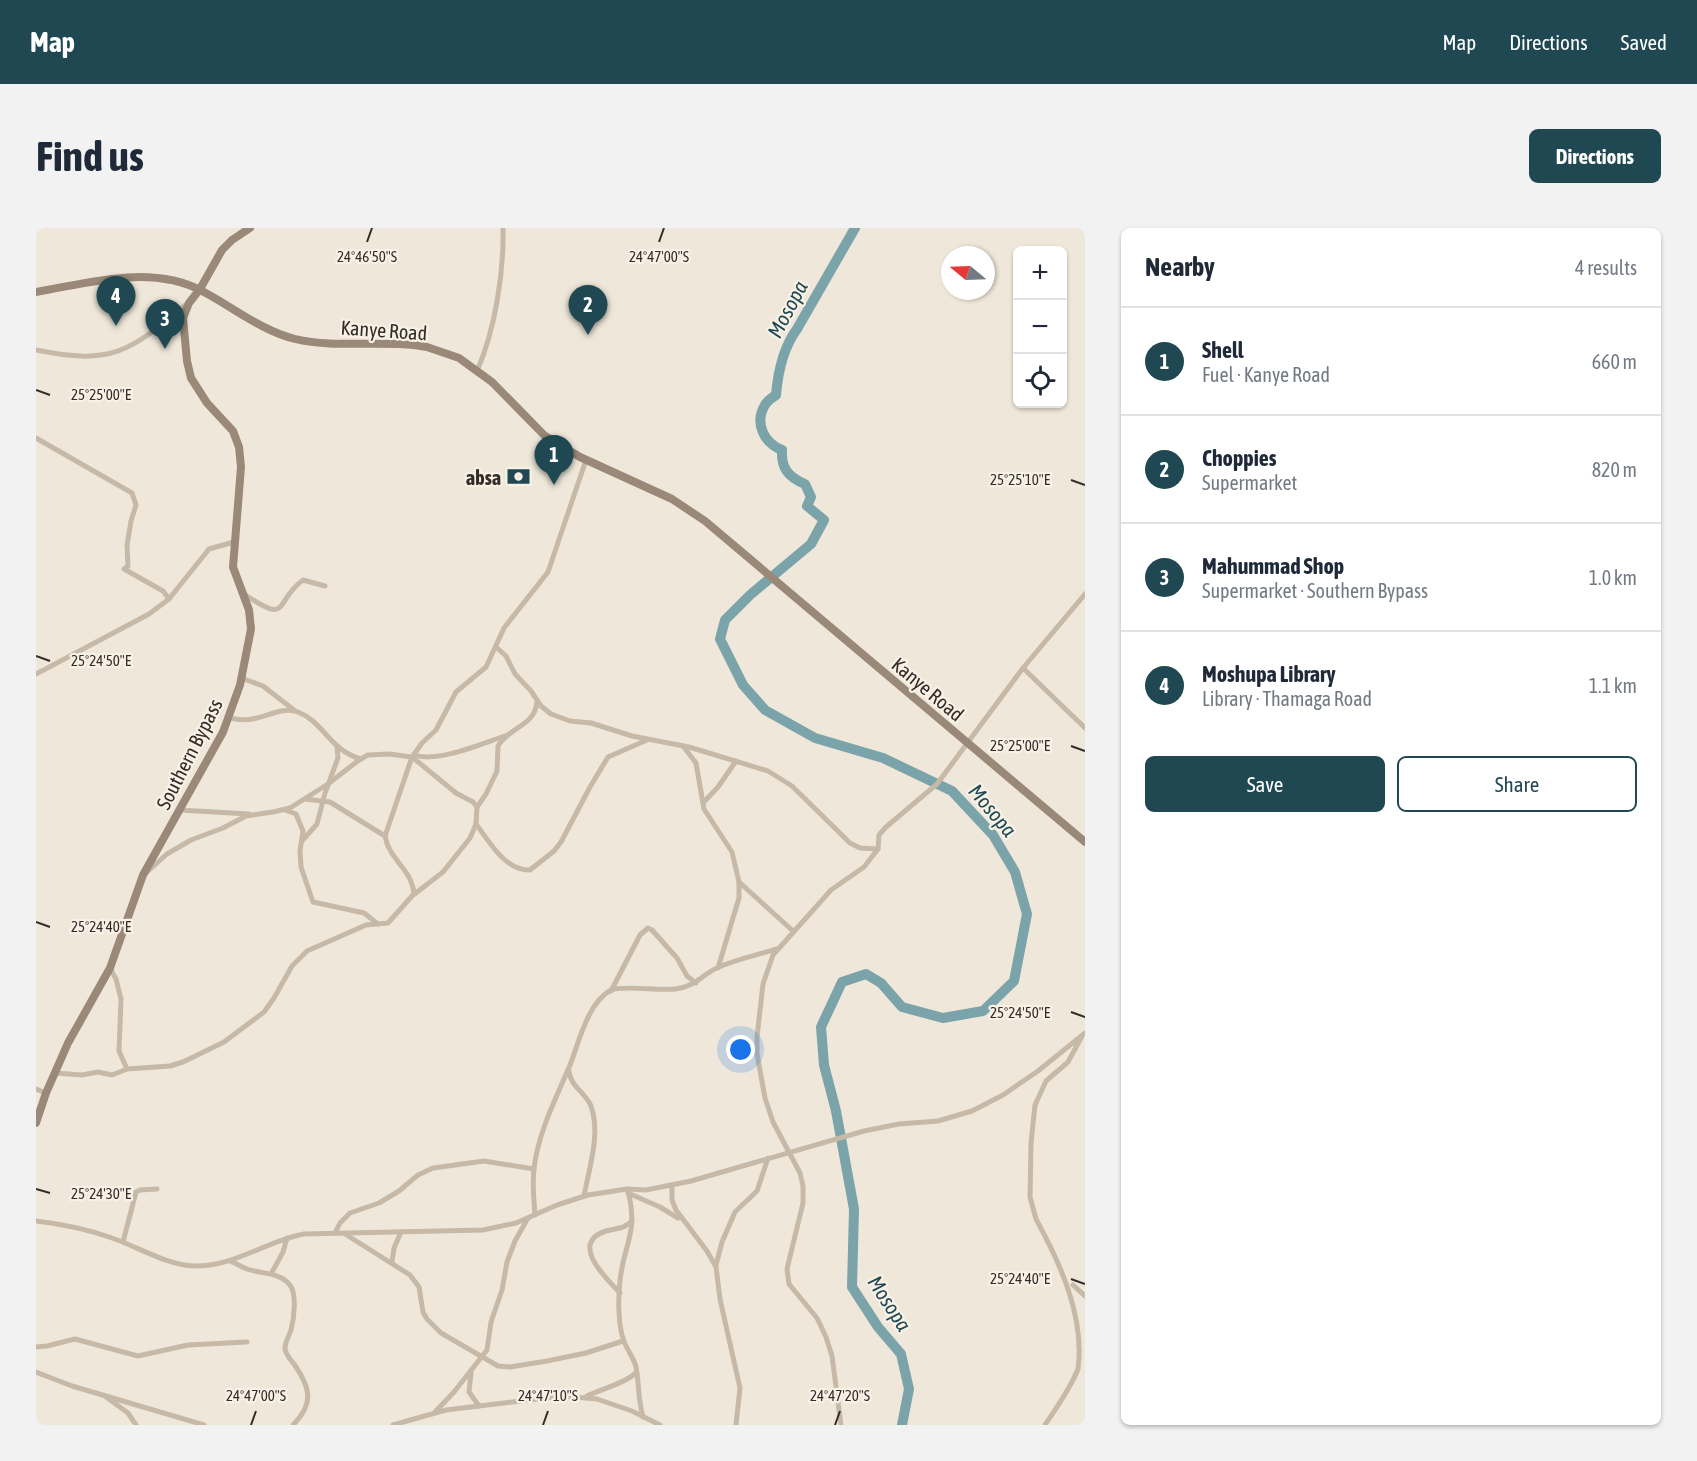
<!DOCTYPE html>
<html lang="en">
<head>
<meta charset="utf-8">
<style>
  :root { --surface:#fff; --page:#f2f2f3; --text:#1f2937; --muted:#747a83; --line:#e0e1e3; --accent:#1f4852 }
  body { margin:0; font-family:"Asap Condensed",sans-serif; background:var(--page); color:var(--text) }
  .controls { position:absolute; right:18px; top:18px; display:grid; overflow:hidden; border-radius:9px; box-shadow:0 2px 4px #0004 }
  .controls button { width:54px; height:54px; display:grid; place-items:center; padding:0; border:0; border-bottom:2px solid var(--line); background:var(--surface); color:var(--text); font:30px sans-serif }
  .compass { position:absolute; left:905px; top:18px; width:54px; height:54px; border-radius:50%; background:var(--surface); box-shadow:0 2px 4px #0004; rotate:289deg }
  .you { position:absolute; left:705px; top:822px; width:21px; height:21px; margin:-15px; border:4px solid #fff; border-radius:50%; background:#1a73e8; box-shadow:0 0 0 9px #1a73e833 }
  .badge { display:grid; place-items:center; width:39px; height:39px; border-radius:50%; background:var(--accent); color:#fff; font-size:20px; font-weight:700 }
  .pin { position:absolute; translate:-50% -50px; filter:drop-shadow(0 2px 3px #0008) }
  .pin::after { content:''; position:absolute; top:32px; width:21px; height:18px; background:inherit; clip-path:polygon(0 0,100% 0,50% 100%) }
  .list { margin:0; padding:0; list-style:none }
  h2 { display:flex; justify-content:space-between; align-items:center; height:78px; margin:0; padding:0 24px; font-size:26px }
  h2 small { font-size:20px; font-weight:400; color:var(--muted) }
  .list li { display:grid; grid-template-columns:39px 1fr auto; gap:18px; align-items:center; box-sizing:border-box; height:108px; padding:0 24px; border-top:2px solid var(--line) }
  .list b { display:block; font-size:22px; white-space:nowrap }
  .list p { margin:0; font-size:20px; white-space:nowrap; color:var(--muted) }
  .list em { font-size:20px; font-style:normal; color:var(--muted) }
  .actions { display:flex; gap:12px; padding:18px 24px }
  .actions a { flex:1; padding:14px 0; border:2px solid var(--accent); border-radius:9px; text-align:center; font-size:21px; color:var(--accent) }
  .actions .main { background:var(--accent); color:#fff }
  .icon { flex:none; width:33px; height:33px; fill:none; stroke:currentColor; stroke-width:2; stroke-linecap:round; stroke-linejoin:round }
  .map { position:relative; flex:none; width:1049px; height:1197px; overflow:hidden; border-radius:9px }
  header { display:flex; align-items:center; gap:36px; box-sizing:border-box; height:84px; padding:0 30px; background:var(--accent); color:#fff }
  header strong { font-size:28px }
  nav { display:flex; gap:33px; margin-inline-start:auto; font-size:21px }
  .intro { display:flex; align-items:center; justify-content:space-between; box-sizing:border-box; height:144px; padding:0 36px }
  h1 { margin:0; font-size:42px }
  .button { padding:15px 27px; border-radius:9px; background:var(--accent); color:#fff; font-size:21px; font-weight:700 }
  main { display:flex; gap:36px; padding:0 36px }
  aside { flex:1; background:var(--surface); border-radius:9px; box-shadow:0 2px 4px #0004 }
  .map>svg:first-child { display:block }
</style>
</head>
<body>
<header>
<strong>Map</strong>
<nav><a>Map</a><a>Directions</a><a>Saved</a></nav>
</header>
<div class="intro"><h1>Find us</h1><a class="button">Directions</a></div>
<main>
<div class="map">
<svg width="1049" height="1197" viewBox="0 0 1049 1197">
  <rect width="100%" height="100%" fill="#efe8da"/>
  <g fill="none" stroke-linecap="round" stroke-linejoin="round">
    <path stroke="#7ba3aa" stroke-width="10" d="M819,0L761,101C747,120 742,143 740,167C737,169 731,173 729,177C718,195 728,215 746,222C745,240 752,249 769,256L775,269L771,278L788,292L775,316L714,367L689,392L684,411L707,457L729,482L779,510L847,530L916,563L957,607L979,644L991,686L978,753L947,783L907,790L866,779L845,755L830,746L806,754L785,799L788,837L800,883L818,981L816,1059L842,1099L865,1126L873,1161L866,1197"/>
    <g stroke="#c6b9a7" stroke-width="5">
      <path d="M0,122C78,138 94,123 152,75"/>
      <path d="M441,143C459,102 468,45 467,0"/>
      <polyline points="0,210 96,265 100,277 95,293 91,317 92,338 88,341 127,363 133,371"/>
      <path d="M208,366C255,398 237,374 267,352L289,358"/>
      <polyline points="460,419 470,428 479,446 495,463 505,478 515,486 534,493 555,495 596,508 653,519 732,543 756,558 814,615 824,620 842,621"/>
      <polyline points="987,440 1049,500"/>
      <polyline points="0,446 113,386 133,371 173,321 198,314"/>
      <polyline points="205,450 227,458 258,482"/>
      <path d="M193,490C200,491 209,493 216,491C230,489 248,478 262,484C288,494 293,522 325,531"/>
      <polyline points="647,518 660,535 668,581 696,624 703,654 757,703"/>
      <path d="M378,527C401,535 445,516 469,508"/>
      <polyline points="269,571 294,574 349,608"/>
      <polyline points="667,575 682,559 700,533"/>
      <polyline points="144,582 213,586"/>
      <polyline points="249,582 260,586 267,603 264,623 265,639 277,674 328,685 342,696"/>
      <path d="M440,596C453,613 469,643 494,642L518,623L525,614L554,559L572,529L611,512"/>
      <polyline points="266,613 281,596 289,565 302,530 301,520"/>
      <polyline points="111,644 131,626 155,612 187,600 210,588 237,584 254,580 292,556 323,532 332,527 353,526 376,529 420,565 437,574 441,579"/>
      <path d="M378,666C376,641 353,632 349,608L376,529L386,515L400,502L420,464L450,439L468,400L512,344L550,232"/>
      <polyline points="74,740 80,751 85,771 83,823 91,841"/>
      <polyline points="682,740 703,670 703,654"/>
      <polyline points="575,763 604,707 612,700 616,702 641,730 651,748 660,755"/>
      <path d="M533,843C534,858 550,865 555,878C565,905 553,941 548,968"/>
      <path d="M19,845L46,847L62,844L76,847L91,841L134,838L147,834L188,814L228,784L238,770L256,738L271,723L330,697L352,695L376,668L407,644L434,610L440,596L441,579L450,566L461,543L462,518C473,499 499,498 501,474"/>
      <polyline points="0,861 10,865"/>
      <polyline points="636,957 636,972 640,982 671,1023 680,1039 684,1071 704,1160 700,1197"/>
      <polyline points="592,965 624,979 642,990"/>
      <path d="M593,967C602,1005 587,1019 584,1053C582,1069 582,1099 588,1113C591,1122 598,1130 600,1139C603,1155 602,1172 607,1189"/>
      <path d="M499,987C498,972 496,956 498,941C502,904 520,871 534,837C543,815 551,775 575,762C586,757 624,763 639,761C660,759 666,746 683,739C701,731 722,727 740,721"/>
      <path d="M0,993C26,996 51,1001 76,1010C100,1018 133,1038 158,1038C198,1039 230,1013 268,1006L447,1002L480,995L521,977L552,967L591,961L610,962L655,953L828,903L863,896L902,893L936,883L967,867L1002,843L1049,805"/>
      <polyline points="299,1005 304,995 314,985 343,975 363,963 382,947 397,940 448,933 498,941"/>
      <polyline points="309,1006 374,1047 383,1059 387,1084 391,1091 405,1105 462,1138 474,1139 511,1133 550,1125 587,1113"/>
      <polyline points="87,1014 100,964 104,962 121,961"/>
      <path d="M194,1033C200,1035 205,1039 211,1041C225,1046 244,1044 254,1057C261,1066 258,1091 255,1102C253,1108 249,1114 249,1120C249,1126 254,1131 258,1136C274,1159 279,1175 257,1197"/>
      <polyline points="356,1034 358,1020 365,1004"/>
      <polyline points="680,1037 686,1014 699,984 721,963 732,930"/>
      <polyline points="235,1046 247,1024 251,1010"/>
      <polyline points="1037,1057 1049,1068"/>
      <path d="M584,1065C571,1051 532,1015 570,1003C581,1000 588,1001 596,993"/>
      <polyline points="0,1119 11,1118 39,1111 102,1128 152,1117 211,1114"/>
      <polyline points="0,1144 36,1158 168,1197"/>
      <polyline points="435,1145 433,1164 443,1178"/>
      <polyline points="69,1168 92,1185 100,1197"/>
      <path d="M551,1168C563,1162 595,1153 600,1144"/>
      <polyline points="399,1184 418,1164 451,1122 455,1094 466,1062 471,1034 479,1013 492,990"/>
      <polyline points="357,1197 410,1182 526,1168 561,1171 596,1183 624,1197"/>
      <polyline points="805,1197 796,1128 790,1109 781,1090 753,1056 751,1041 767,975 767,958 764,945 737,894 729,870 721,826 721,809 727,756 737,727 795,662 828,639 842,621 843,607 850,599 901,556 987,440 1049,366"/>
      <path d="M1009,1197C1021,1179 1034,1161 1042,1141C1049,1089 1024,1035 1000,991L994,969L995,915L999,877L1010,853L1032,834L1045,810"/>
    </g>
    <g stroke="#9a8978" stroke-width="8">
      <path d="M0,64C53,55 115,36 166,63C197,79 224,102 259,111C297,120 339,113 378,117L391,119L423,130L456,154L509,208L544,229L636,271L669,293L1049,614"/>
      <polyline points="0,895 10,865 32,815 74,740 107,647 187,504 204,457 215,401 213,382 197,339 205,239 203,219 197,203 171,175 155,150 151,133 147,90 153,75 164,61 186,22 196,12 214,0"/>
    </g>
  </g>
  <path fill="none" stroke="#332c27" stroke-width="2" d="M331,14L336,0M623,14L628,0M0,162L14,167M1035,252L1049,257M0,428L14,433M1035,518L1049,523M0,694L14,699M1035,784L1049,789M0,961L14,965M1035,1051L1049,1056M215,1197L220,1183M507,1197L512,1183M799,1197L804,1183"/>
  <defs>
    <symbol id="bank-bare" viewBox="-9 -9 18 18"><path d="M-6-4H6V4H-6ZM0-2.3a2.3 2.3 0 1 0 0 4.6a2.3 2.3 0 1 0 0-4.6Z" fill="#1f4852" stroke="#f8f1e6" stroke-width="2.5" paint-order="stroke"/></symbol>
  </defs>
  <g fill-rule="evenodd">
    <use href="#bank-bare" x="466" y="232" width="33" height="33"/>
  </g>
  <g text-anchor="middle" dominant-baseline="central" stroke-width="4.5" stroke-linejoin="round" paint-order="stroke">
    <g font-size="20" fill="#332c27" stroke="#f8f1e6">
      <text transform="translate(348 102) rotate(4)">Kanye Road</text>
      <text transform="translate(892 461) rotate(40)">Kanye Road</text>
      <text transform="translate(153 526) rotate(-63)">Southern Bypass</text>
    </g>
    <g font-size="20" font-weight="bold" fill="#332c27" stroke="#f8f1e6" text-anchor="end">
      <text x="465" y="249">absa</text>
    </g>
    <g font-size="21" font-style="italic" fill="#1f4852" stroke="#f8f1e6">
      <text transform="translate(751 81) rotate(-62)">Mosopa</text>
      <text transform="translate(957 582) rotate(50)">Mosopa</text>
      <text transform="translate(854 1075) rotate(57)">Mosopa</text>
    </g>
  </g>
  <g font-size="15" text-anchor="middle" fill="#332c27" stroke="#f8f1e6" stroke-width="4.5" stroke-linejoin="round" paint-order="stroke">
    <text x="331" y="34">24°46'50"S</text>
    <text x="623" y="34">24°47'00"S</text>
    <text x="65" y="172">25°25'00"E</text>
    <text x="984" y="257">25°25'10"E</text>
    <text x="65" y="438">25°24'50"E</text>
    <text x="984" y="523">25°25'00"E</text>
    <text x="65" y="704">25°24'40"E</text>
    <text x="984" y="790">25°24'50"E</text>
    <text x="65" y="971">25°24'30"E</text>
    <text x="984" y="1056">25°24'40"E</text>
    <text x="220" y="1173">24°47'00"S</text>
    <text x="512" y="1173">24°47'10"S</text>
    <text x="804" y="1173">24°47'20"S</text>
  </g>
</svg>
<div class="controls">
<button>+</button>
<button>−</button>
<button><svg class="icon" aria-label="locate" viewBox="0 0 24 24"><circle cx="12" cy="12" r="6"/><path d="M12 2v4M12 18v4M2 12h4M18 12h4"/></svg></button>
</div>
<svg class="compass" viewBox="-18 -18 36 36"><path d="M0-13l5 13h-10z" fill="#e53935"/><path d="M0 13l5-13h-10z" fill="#747a83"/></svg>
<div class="you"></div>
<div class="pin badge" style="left:518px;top:257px">1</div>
<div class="pin badge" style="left:552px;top:107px">2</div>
<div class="pin badge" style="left:129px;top:121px">3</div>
<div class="pin badge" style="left:80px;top:98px">4</div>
</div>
<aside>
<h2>Nearby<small>4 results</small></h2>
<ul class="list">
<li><span class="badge">1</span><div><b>Shell</b><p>Fuel · Kanye Road</p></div><em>660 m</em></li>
<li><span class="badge">2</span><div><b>Choppies</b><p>Supermarket</p></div><em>820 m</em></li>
<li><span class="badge">3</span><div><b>Mahummad Shop</b><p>Supermarket · Southern Bypass</p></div><em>1.0 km</em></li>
<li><span class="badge">4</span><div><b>Moshupa Library</b><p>Library · Thamaga Road</p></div><em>1.1 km</em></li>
</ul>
<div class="actions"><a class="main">Save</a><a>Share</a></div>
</aside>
</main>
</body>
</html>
